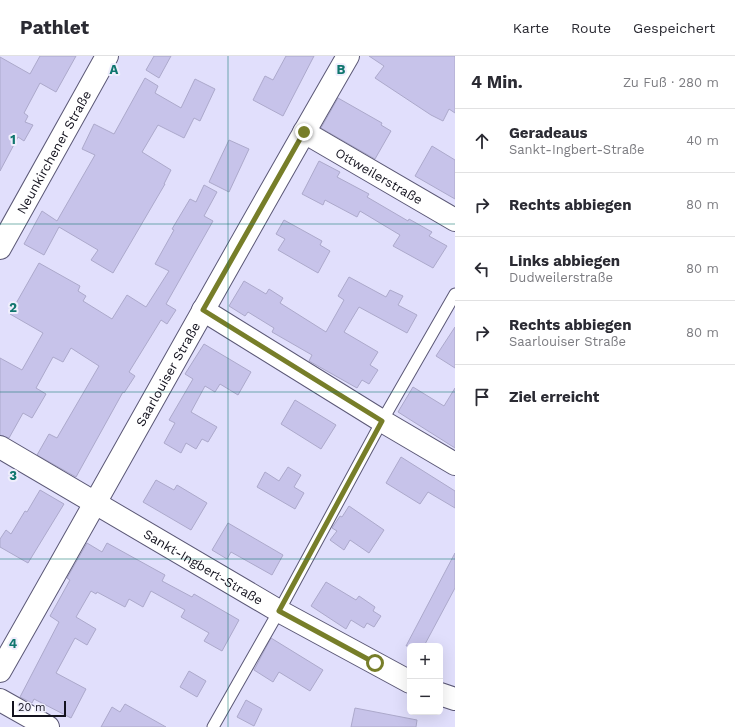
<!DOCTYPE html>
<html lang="de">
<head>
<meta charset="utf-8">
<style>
  :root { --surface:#fff; --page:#f7f7f7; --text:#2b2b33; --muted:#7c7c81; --line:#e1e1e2 }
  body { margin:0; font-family:"Work Sans",sans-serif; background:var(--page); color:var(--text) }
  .controls { position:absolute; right:12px; bottom:12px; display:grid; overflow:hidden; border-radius:6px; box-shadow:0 4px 16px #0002 }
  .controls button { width:36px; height:36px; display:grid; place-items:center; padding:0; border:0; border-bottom:1px solid var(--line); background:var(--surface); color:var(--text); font:20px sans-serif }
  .scale { position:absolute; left:12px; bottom:10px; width:54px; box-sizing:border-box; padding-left:4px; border:2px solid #13121e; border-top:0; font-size:11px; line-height:14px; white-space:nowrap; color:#13121e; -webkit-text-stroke:3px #efeefc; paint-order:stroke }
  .stop { position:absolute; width:12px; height:12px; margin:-9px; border:3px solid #777e29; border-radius:50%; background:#fff }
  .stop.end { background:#777e29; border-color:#fff; box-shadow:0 1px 4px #0008 }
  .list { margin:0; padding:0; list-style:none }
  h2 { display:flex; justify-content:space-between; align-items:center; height:52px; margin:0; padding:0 16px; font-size:17px }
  h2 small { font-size:13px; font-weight:400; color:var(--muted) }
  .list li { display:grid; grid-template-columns:26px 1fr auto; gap:12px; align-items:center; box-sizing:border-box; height:64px; padding:0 16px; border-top:1px solid var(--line) }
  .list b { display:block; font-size:15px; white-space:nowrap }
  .list p { margin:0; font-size:13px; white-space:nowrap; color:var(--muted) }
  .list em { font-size:13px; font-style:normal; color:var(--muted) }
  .icon { flex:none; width:22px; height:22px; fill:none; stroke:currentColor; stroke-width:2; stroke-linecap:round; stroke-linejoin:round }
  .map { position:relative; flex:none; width:455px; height:671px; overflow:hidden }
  header { display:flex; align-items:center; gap:24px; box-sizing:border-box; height:56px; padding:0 20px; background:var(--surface); border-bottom:1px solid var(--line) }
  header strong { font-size:19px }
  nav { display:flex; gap:22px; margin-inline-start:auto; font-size:14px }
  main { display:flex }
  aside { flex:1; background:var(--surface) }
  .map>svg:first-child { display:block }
</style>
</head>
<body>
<header>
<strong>Pathlet</strong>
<nav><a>Karte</a><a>Route</a><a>Gespeichert</a></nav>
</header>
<main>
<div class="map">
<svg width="455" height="671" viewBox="0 0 455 671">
  <rect width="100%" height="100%" fill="#e1dffc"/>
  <g fill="#c7c3ea" stroke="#aca9cb">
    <polygon points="40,0 76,0 56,36 40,27 24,57 28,60 25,66 33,69 24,85 18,81 0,115 0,1 30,18"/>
    <polygon points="154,0 171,0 159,22 146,14"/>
    <polygon points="286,0 314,0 283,60 253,44 265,20 273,24"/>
    <polygon points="369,0 455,0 455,57 449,53 443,65 431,59 375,22 384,10"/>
    <polygon points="145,22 158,30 155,37 181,52 195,23 215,33 200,65 194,62 184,82 158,69 142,96 171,114 164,128 165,128 113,217 91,204 98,194 59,171 44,199 24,188 42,155 57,165 95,99 82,93 94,68 114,78"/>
    <polygon points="338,42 382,67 381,69 391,75 375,103 321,72"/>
    <polygon points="229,84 249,93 229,136 209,126"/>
    <polygon points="432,90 455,104 455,143 415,120"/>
    <polygon points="319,105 340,116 337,121 369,138 367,141 408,165 409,163 432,176 429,180 447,190 433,212 393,190 400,179 360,155 357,161 325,144 323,149 302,138"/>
    <polygon points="204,129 217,136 204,160 213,165 166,248 176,254 167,268 161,264 129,316 135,320 124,337 123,336 76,421 37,399 49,378 57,382 99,310 71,292 63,306 53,301 36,332 46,338 32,362 23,357 9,382 0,379 0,302 22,314 43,277 10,258 39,207 80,230 78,235 86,240 83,245 112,263 127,239 146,251 169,215 155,208 174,174 172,173 190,143 196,146"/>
    <polygon points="284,164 322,185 320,189 330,195 318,217 278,194 285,183 276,178"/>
    <polygon points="349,221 386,241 390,234 403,240 398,249 417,259 407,277 359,251 344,276 378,296 370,309 378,314 369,328 362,324 357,332 309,305 312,299 272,276 274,272 248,256 245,260 229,250 244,225 266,238 269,233 283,242 280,247 326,276 344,244 338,240"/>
    <polygon points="455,271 455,312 436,300"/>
    <polygon points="204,288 251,316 238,339 220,328 215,336 205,330 191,356 217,371 208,386 202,383 196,393 186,387 181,397 164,387 175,367 169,364 193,323 185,318"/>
    <polygon points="413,331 444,350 455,332 455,392 398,356"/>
    <polygon points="295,344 336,369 321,393 281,368"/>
    <polygon points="401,401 455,435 455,452 428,436 420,448 386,427"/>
    <polygon points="288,411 301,419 294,431 304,437 295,453 257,431 265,416 279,425"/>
    <polygon points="156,424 174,434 177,429 207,447 191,474 143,446"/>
    <polygon points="40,434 64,448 28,507 0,491 0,483 6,474 11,478 25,455 27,456"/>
    <polygon points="349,450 384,474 369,497 350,484 344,494 330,484 337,475 332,472 340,460 342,461"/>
    <polygon points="228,467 283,499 272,519 231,496 227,503 212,494"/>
    <polygon points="87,487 102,496 107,487 165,519 162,525 192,541 194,538 239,564 222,595 204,585 209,577 181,561 185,554 151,535 143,551 129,543 125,551 97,536 96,538 91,535 76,561 96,573 87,589 75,582 56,617 86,633 71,662 34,643 32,647 20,641 59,566 50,560 70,524 67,522"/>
    <polygon points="455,497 455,532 424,590 406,590"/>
    <polygon points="326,526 356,544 359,540 375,551 373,555 381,560 374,571 367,567 364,572 351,564 346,573 311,550"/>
    <polygon points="271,582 323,614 310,635 279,616 273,626 254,614"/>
    <polygon points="189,615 206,625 197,641 180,631"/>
    <polygon points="246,644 262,653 254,670 237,661"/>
    <polygon points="125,648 166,671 101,671 112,651 120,656"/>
    <polygon points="355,652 417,664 416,671 351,671"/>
  </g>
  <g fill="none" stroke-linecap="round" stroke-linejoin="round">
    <defs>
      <polyline id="service" points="213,671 279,555 382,365 455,238"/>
      <g id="minor">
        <path id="s1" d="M304,76L455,164"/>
        <path id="s2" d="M0,192L107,0"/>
        <polyline points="203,254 382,365 455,408"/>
        <path id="s3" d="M0,391L279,555L410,626"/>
        <path id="s4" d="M0,615C117,410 230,204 348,0"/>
        <polyline points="440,638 455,643"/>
        <polyline points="0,644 48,671"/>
      </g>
    </defs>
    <use href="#service" stroke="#5b5876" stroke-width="13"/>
    <use href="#minor" stroke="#5b5876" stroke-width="24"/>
    <use href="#service" stroke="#fff" stroke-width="11"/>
    <use href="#minor" stroke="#fff" stroke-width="22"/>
  </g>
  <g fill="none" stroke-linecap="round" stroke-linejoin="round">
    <polyline stroke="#777e29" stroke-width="5" points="304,76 203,254 382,365 279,555 375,607"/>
  </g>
  <path fill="none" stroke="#0f766e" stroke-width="1" stroke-opacity="0.55" d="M228,0V671M0,168H455M0,336H455M0,503H455"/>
  <g text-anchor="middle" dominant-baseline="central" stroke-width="4" stroke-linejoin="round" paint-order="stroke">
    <g font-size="13" fill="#13121e" stroke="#efeefc">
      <text stroke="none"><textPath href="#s2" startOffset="110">Neunkirchener Straße</textPath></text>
      <text stroke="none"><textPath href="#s1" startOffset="87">Ottweilerstraße</textPath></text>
      <text stroke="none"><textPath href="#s4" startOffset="341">Saarlouiser Straße</textPath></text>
      <text stroke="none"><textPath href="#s3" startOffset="236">Sankt-Ingbert-Straße</textPath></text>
    </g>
  </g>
  <g font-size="13" text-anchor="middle" font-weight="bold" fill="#0f766e" stroke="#efeefc" stroke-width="4" stroke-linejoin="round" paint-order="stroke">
    <text x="114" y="18">A</text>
    <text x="341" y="18">B</text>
    <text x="13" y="88">1</text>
    <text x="13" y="256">2</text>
    <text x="13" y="424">3</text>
    <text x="13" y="592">4</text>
  </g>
</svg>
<div class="controls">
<button>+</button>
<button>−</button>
</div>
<div class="scale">20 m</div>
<div class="stop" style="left:375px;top:607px"></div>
<div class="stop end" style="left:304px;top:76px"></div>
</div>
<aside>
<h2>4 Min.<small>Zu Fuß · 280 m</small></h2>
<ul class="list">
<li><svg class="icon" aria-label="ahead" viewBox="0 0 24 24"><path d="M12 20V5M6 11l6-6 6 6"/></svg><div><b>Geradeaus</b><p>Sankt-Ingbert-Straße</p></div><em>40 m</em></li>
<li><svg class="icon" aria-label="right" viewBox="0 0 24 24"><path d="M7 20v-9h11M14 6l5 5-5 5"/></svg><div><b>Rechts abbiegen</b></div><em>80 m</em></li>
<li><svg class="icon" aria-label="left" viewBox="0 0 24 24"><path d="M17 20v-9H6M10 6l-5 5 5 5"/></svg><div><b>Links abbiegen</b><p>Dudweilerstraße</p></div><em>80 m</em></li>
<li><svg class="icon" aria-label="right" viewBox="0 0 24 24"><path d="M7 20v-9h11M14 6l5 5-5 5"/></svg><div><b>Rechts abbiegen</b><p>Saarlouiser Straße</p></div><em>80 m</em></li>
<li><svg class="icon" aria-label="arrive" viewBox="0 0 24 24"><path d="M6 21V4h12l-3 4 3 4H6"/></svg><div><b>Ziel erreicht</b></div></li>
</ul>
</aside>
</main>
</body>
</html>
